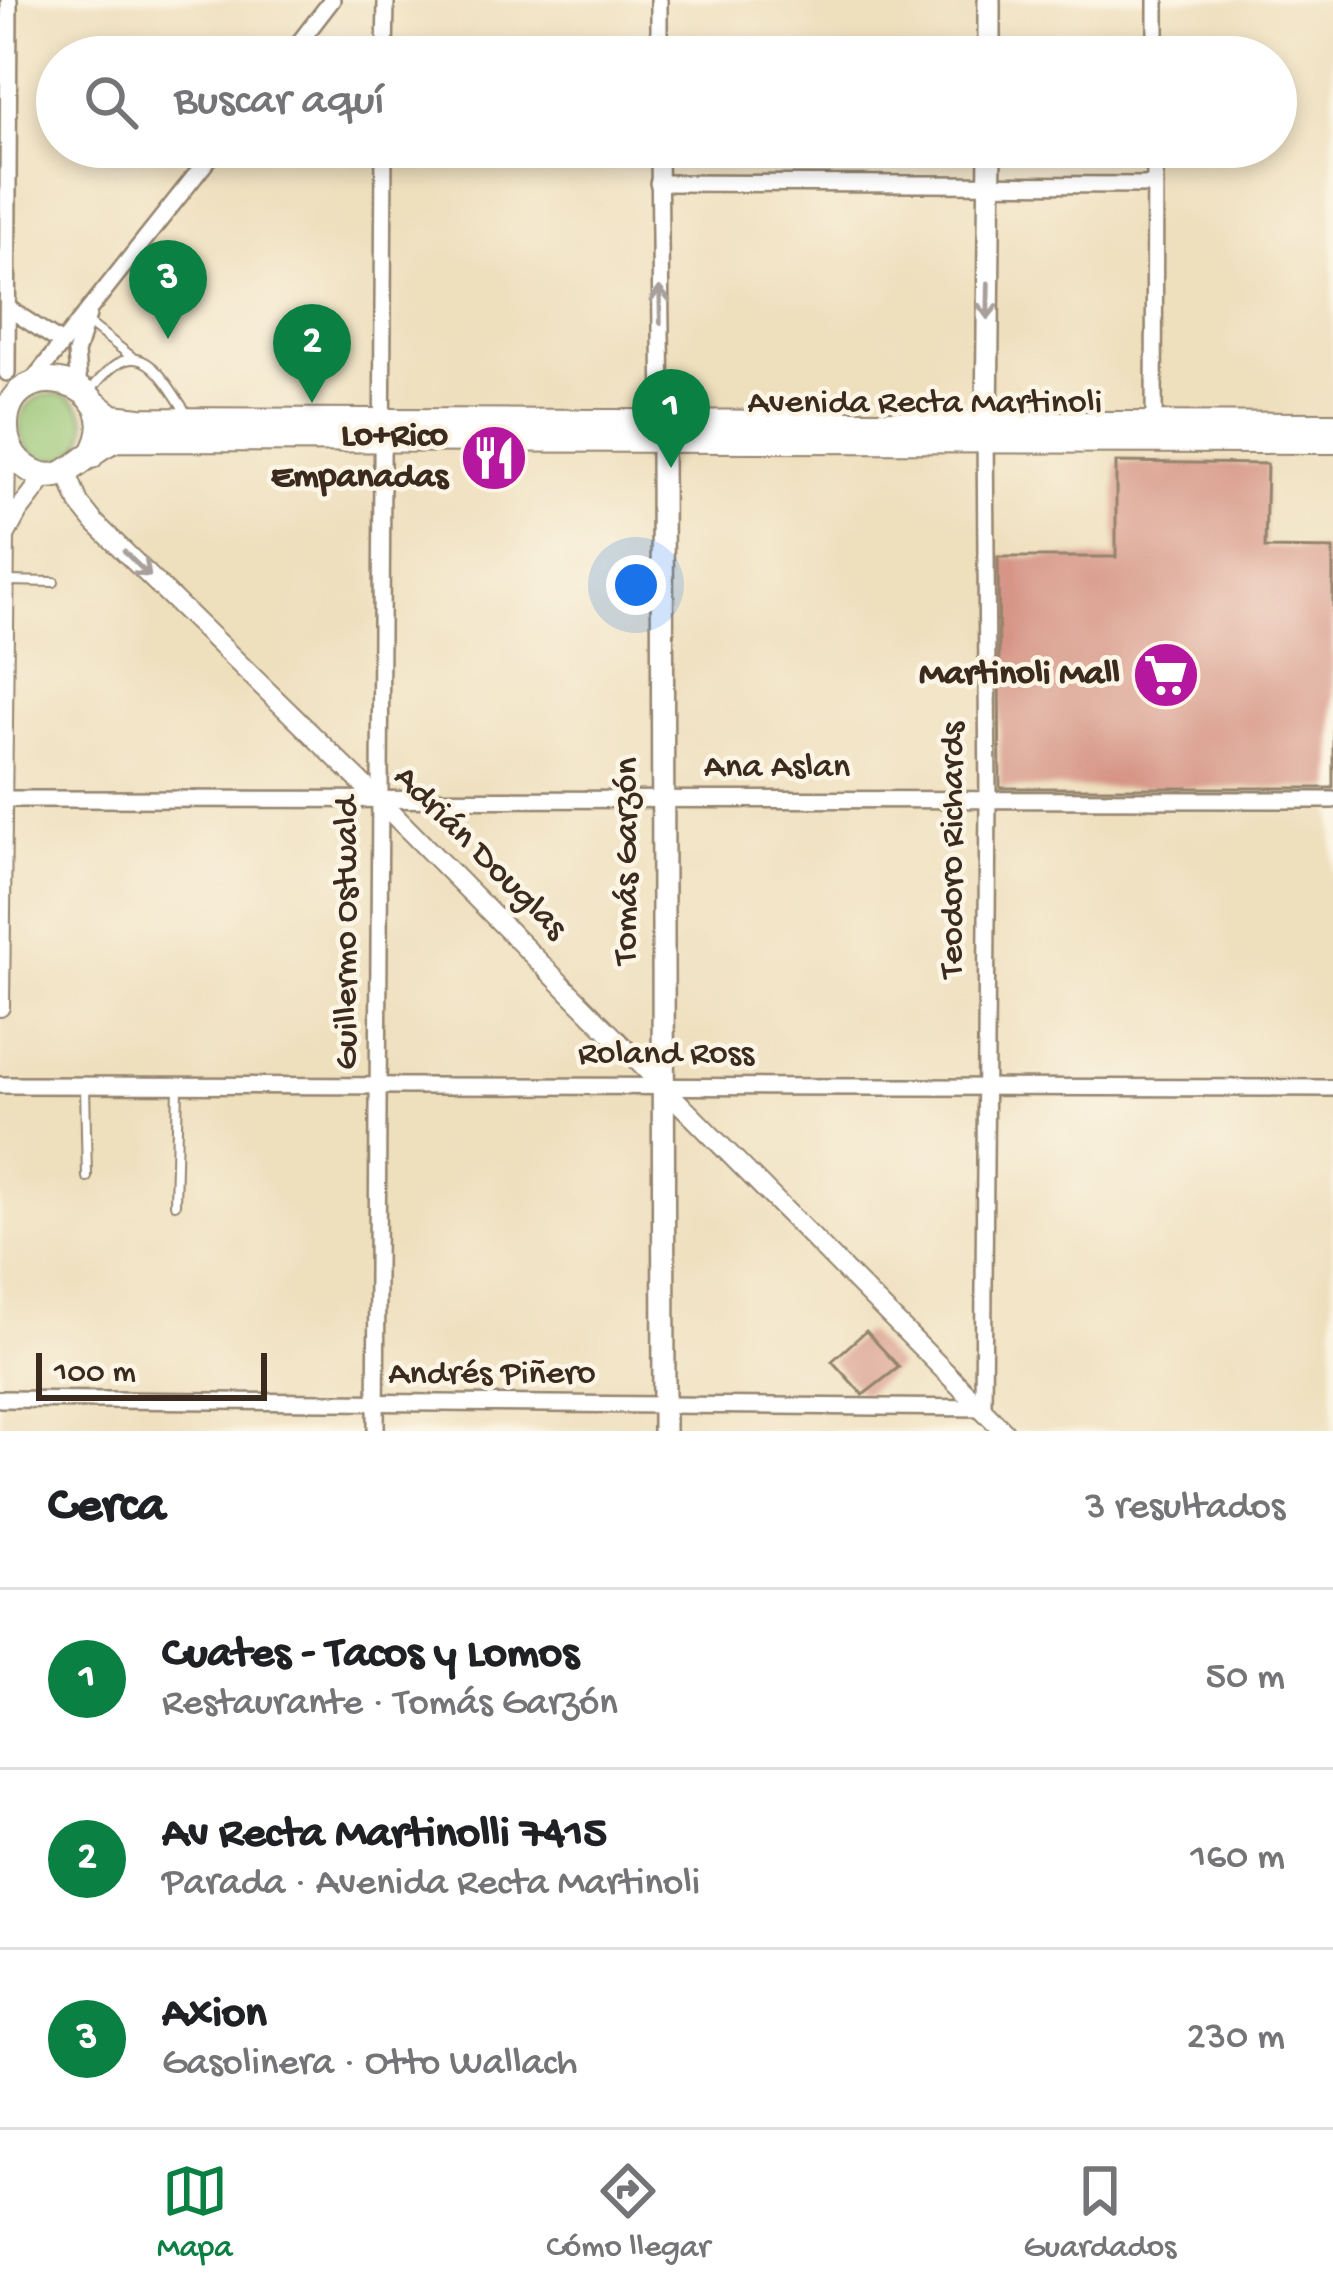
<!DOCTYPE html>
<html lang="es">
<head>
<meta charset="utf-8">
<style>
  :root { --surface:#fff; --page:#f2f2f2; --text:#202124; --muted:#757577; --line:#e0e0e0; --accent:#0b8043 }
  body { margin:0; font-family:"Gochi Hand",sans-serif; background:var(--page); color:var(--text) }
  .scale { position:absolute; left:36px; bottom:30px; width:231px; box-sizing:border-box; padding-left:12px; border:6px solid #3b2a1e; border-top:0; font-size:33px; line-height:42px; white-space:nowrap; color:#3b2a1e; -webkit-text-stroke:9px #fcf5e5; paint-order:stroke }
  .you { position:absolute; left:636px; top:585px; width:42px; height:42px; margin:-30px; border:9px solid #fff; border-radius:50%; background:#1a73e8; box-shadow:0 0 0 18px #1a73e833 }
  .badge { display:grid; place-items:center; width:78px; height:78px; border-radius:50%; background:var(--accent); color:#fff; font-size:39px; font-weight:700 }
  .pin { position:absolute; translate:-50% -99px; filter:drop-shadow(0 3px 6px #0008) }
  .pin::after { content:''; position:absolute; top:63px; width:42px; height:36px; background:inherit; clip-path:polygon(0 0,100% 0,50% 100%) }
  .list { margin:0; padding:0; list-style:none }
  h2 { display:flex; justify-content:space-between; align-items:center; height:156px; margin:0; padding:0 48px; font-size:51px }
  h2 small { font-size:39px; font-weight:400; color:var(--muted) }
  .list li { display:grid; grid-template-columns:78px 1fr auto; gap:36px; align-items:center; box-sizing:border-box; height:180px; padding:0 48px; border-top:3px solid var(--line) }
  .list b { display:block; font-size:45px; white-space:nowrap }
  .list p { margin:0; font-size:39px; white-space:nowrap; color:var(--muted) }
  .list em { font-size:39px; font-style:normal; color:var(--muted) }
  .icon { flex:none; width:66px; height:66px; fill:none; stroke:currentColor; stroke-width:2; stroke-linecap:round; stroke-linejoin:round }
  .map { position:relative; flex:none; width:1333px; height:1431px; overflow:hidden }
  .search { position:absolute; background:var(--surface); box-shadow:0 6px 18px #0003; left:36px; right:36px; top:36px; height:132px; display:flex; align-items:center; gap:30px; box-sizing:border-box; padding:0 42px; border-radius:66px; color:var(--muted); font-size:45px }
  .sheet { height:696px; background:var(--surface) }
  nav { display:flex; justify-content:space-around; align-items:center; box-sizing:border-box; height:168px; border-top:3px solid var(--line); background:var(--surface); font-size:33px; color:var(--muted) }
  nav a { display:grid; justify-items:center; gap:6px }
  nav .on { color:var(--accent) }
  .map>svg:first-child { display:block }
</style>
</head>
<body>
<div class="map">
<svg width="1333" height="1431" viewBox="0 0 1333 1431">
  <rect width="100%" height="100%" fill="#fcf5e5"/>
  <filter id="ink" filterUnits="userSpaceOnUse"><feTurbulence type="fractalNoise" baseFrequency=".00833" numOctaves="2"/><feDisplacementMap in="SourceGraphic" scale="24" xChannelSelector="R" yChannelSelector="G"/><feConvolveMatrix kernelMatrix="1 2 1 2 8 2 1 2 1" color-interpolation-filters="sRGB"/></filter>
  <filter id="wash" filterUnits="userSpaceOnUse"><feTurbulence type="fractalNoise" baseFrequency=".004" numOctaves="4" result="noise"/><feDisplacementMap in="SourceGraphic" scale="48" xChannelSelector="R" yChannelSelector="G"/><feGaussianBlur stdDeviation="2.7" result="paint"/><feColorMatrix in="noise" values="0 0 0 0 0 0 0 0 0 0 0 0 0 0 0 0 0 1.4 0 .05"/><feComposite in="paint" operator="in"/></filter>
  <g filter="url(#wash)">
    <rect width="100%" height="100%" fill="#eedfbd"/>
    <circle fill="#96c472" stroke="#687748" stroke-width="3" cx="53" cy="427" r="33"/>
    <g id="blocks">
      <g fill="#d69586">
        <polygon points="1116,462 1267,464 1265,548 1333,549 1333,788 1000,788 998,557 1116,557"/>
        <polygon points="866,1331 899,1367 863,1395 832,1361"/>
      </g>
    </g>
  </g>
  <g filter="url(#ink)">
    <use href="#blocks" fill-opacity="0" stroke="#94846e" stroke-width="3"/>
    <g fill="none" stroke-linecap="round" stroke-linejoin="round">
      <defs>
        <g id="service">
          <polyline points="87,322 132,357"/>
          <path d="M88,394C135,331 154,362 187,414"/>
          <polyline points="7,581 54,582"/>
          <polyline points="85,1086 87,1177"/>
          <polyline points="175,1204 178,1087"/>
        </g>
        <g id="minor">
          <polyline points="288,57 332,0"/>
          <polyline points="385,57 386,0"/>
          <polyline points="659,57 659,0"/>
          <polyline points="1156,57 1156,0"/>
          <polyline points="659,147 662,422"/>
          <polyline points="658,183 1155,185"/>
          <polyline points="8,308 60,342"/>
          <polyline points="7,373 9,0"/>
          <polyline points="30,384 218,147"/>
          <polyline points="79,388 76,353 88,315"/>
          <polyline points="1154,424 1155,147"/>
          <polyline points="4,799 1333,800"/>
          <polyline points="0,1085 1333,1088"/>
          <polyline points="0,1399 983,1408 988,799 985,432"/>
          <polyline points="376,1431 384,147"/>
        </g>
        <g id="tertiary">
          <polyline points="67,473 79,503 95,523 377,798 1004,1431"/>
          <polyline points="5,536 18,512 47,474"/>
          <polyline points="0,1007 6,439"/>
        </g>
        <g id="secondary">
          <polyline points="989,0 989,57"/>
          <polyline points="987,423 990,147"/>
          <polyline points="662,424 664,1431"/>
        </g>
        <g id="primary">
          <polyline points="93,402 112,417 140,420 1333,425"/>
          <path d="M91,456C137,379 4,348 6,428C6,441 11,453 20,462C63,501 84,446 120,439L1333,441"/>
        </g>
      </defs>
      <use href="#service" stroke="#94846e" stroke-width="12"/>
      <use href="#minor" stroke="#94846e" stroke-width="20"/>
      <use href="#tertiary" stroke="#94846e" stroke-width="22"/>
      <use href="#secondary" stroke="#94846e" stroke-width="26"/>
      <use href="#primary" stroke="#94846e" stroke-width="28"/>
      <use href="#service" stroke="#fff" stroke-width="8"/>
      <use href="#minor" stroke="#fff" stroke-width="15"/>
      <use href="#tertiary" stroke="#fff" stroke-width="18"/>
      <use href="#secondary" stroke="#fff" stroke-width="21"/>
      <use href="#primary" stroke="#fff" stroke-width="24"/>
    </g>
    <defs><path id="oneway-shaft" d="M-6 0H5M1.5-3L5.5 0L1.5 3" fill="none" stroke-width="1.6" stroke-linecap="round" stroke-linejoin="round" transform="scale(3)"/></defs>
    <g stroke="#a79f9a">
      <use href="#oneway-shaft" transform="translate(988 301) rotate(91)"/>
      <use href="#oneway-shaft" transform="translate(660 305) rotate(-91)"/>
      <use href="#oneway-shaft" transform="translate(137 564) rotate(44)"/>
    </g>
  </g>
  <defs>
    <symbol id="restaurant-disc" viewBox="-11 -11 22 22"><circle r="9.5" fill="#b5179e" stroke="#fcf5e5"/><path d="M-5-6h1v4h1v-4h1v4h1v-4h1v5L-1.5 .5V6h-2V.5L-5-1ZM5-6V6H3V1.5H1.5Q1.5-4 5-6Z" fill="#fff"/></symbol>
    <symbol id="supermarket-disc" viewBox="-11 -11 22 22"><circle r="9.5" fill="#b5179e" stroke="#fcf5e5"/><path d="M-6-5.5h2.5l.6 2H6L4.5 2H-2.5L-4.4-4H-6ZM-1.5 3.2a1.3 1.3 0 1 0 .1 0ZM3 3.2a1.3 1.3 0 1 0 .1 0Z" fill="#fff"/></symbol>
  </defs>
  <g fill-rule="evenodd">
    <use href="#restaurant-disc" x="456" y="420" width="76" height="76"/>
    <use href="#supermarket-disc" x="1128" y="637" width="76" height="76"/>
  </g>
  <g text-anchor="middle" dominant-baseline="central" stroke-width="9" stroke-linejoin="round" paint-order="stroke">
    <g font-size="36" fill="#3b2a1e" stroke="#fcf5e5">
      <text x="925" y="404">Avenida Recta Martinoli</text>
      <text x="777" y="768">Ana Aslan</text>
      <text transform="translate(954 850) rotate(-90)">Teodoro Richards</text>
      <text transform="translate(479 854) rotate(45)">Adrián Douglas</text>
      <text transform="translate(628 861) rotate(-90)">Tomás Garzón</text>
      <text transform="translate(348 933) rotate(-90)">Guillermo Ostwald</text>
      <text x="666" y="1055">Roland Ross</text>
      <text x="492" y="1375">Andrés Piñero</text>
    </g>
    <g font-size="36" font-weight="bold" fill="#3b2a1e" stroke="#fcf5e5" text-anchor="end">
      <text x="448" y="437">Lo+Rico<tspan x="448" dy="41">Empanadas</tspan></text>
      <text x="1120" y="675">Martinoli Mall</text>
    </g>
  </g>
</svg>
<div class="scale">100 m</div>
<div class="you"></div>
<div class="pin badge" style="left:671px;top:468px">1</div>
<div class="pin badge" style="left:312px;top:403px">2</div>
<div class="pin badge" style="left:168px;top:339px">3</div>
<div class="search"><svg class="icon" aria-label="search" viewBox="0 0 24 24"><circle cx="10" cy="10" r="6"/><path d="M15 15l6 6"/></svg>Buscar aquí</div>
</div>
<section class="sheet">
<h2>Cerca<small>3 resultados</small></h2>
<ul class="list">
<li><span class="badge">1</span><div><b>Cuates - Tacos y Lomos</b><p>Restaurante · Tomás Garzón</p></div><em>50 m</em></li>
<li><span class="badge">2</span><div><b>Av Recta Martinolli 7415</b><p>Parada · Avenida Recta Martinoli</p></div><em>160 m</em></li>
<li><span class="badge">3</span><div><b>Axion</b><p>Gasolinera · Otto Wallach</p></div><em>230 m</em></li>
</ul>
</section>
<nav>
<a class="on"><svg class="icon" aria-label="map" viewBox="0 0 24 24"><path d="M3 6l6-2 6 2 6-2v14l-6 2-6-2-6 2zM9 4v14M15 6v14"/></svg>Mapa</a>
<a><svg class="icon" aria-label="directions" viewBox="0 0 24 24"><path d="M12 3l9 9-9 9-9-9zM9 14v-3h6M13 9l2 2-2 2"/></svg>Cómo llegar</a>
<a><svg class="icon" aria-label="saved" viewBox="0 0 24 24"><path d="M7 4h10v16l-5-4-5 4z"/></svg>Guardados</a>
</nav>
</body>
</html>
